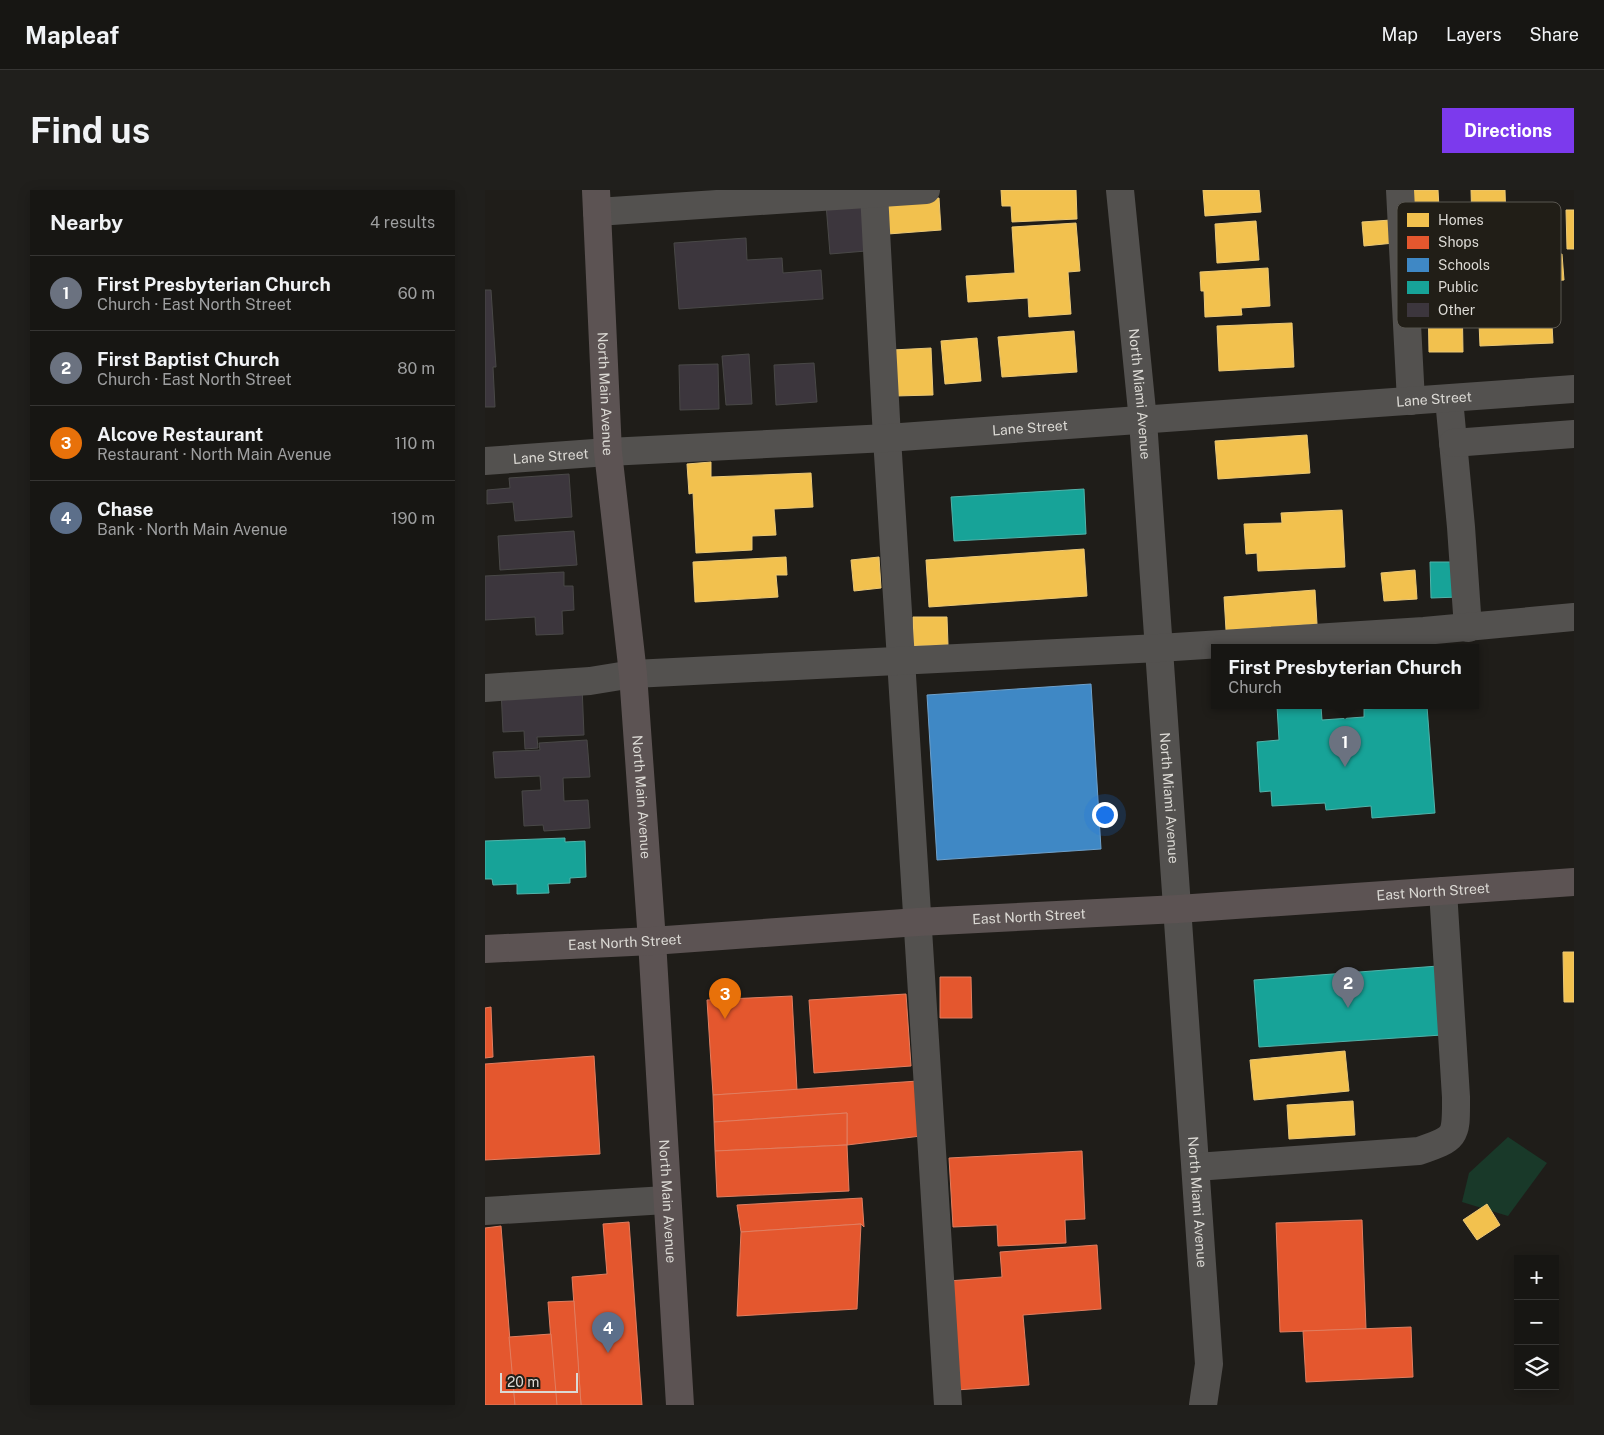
<!DOCTYPE html>
<html lang="en">
<head>
<meta charset="utf-8">
<style>
  :root { --surface:#171613; --page:#201f1c; --text:#f1f3f6; --muted:#9e9fa0; --line:#363533; --accent:#7c3aed }
  body { margin:0; font-family:"Public Sans",sans-serif; background:var(--page); color:var(--text) }
  .controls { position:absolute; right:15px; bottom:15px; display:grid; overflow:hidden; border-radius:0px; box-shadow:0 2px 12px #0003 }
  .controls button { width:45px; height:45px; display:grid; place-items:center; padding:0; border:0; border-bottom:1px solid var(--line); background:var(--surface); color:var(--text); font:25px sans-serif }
  .scale { position:absolute; left:15px; bottom:12px; width:78px; box-sizing:border-box; padding-left:5px; border:2px solid #dbd9d4; border-top:0; font-size:14px; line-height:18px; white-space:nowrap; color:#dbd9d4; -webkit-text-stroke:4px #211e17; paint-order:stroke }
  .you { position:absolute; left:619px; top:624px; width:18px; height:18px; margin:-12px; border:4px solid #fff; border-radius:50%; background:#1a73e8; box-shadow:0 0 0 8px #1a73e833 }
  .badge { display:grid; place-items:center; width:32px; height:32px; border-radius:50%; background:var(--accent); color:#fff; font-size:16px; font-weight:700 }
  .pin { position:absolute; translate:-50% -41px; filter:drop-shadow(0 1px 2px #0008) }
  .pin::after { content:''; position:absolute; top:26px; width:18px; height:15px; background:inherit; clip-path:polygon(0 0,100% 0,50% 100%) }
  .popup { position:absolute; left:726px; top:454px; width:268px; height:65px; box-sizing:border-box; display:grid; place-content:center; border-radius:0px; background:var(--surface); filter:drop-shadow(0 1px 4px #0005); font-size:16px; white-space:nowrap; color:var(--muted) }
  .popup b { font-size:19px; color:var(--text) }
  .popup::after { content:''; position:absolute; left:50%; top:100%; margin-left:-10px; border:10px solid transparent; border-top-color:var(--surface) }
  .list { margin:0; padding:0; list-style:none }
  h2 { display:flex; justify-content:space-between; align-items:center; height:65px; margin:0; padding:0 20px; font-size:21px }
  h2 small { font-size:16px; font-weight:400; color:var(--muted) }
  .list li { display:grid; grid-template-columns:32px 1fr auto; gap:15px; align-items:center; box-sizing:border-box; height:75px; padding:0 20px; border-top:1px solid var(--line) }
  .list b { display:block; font-size:19px; white-space:nowrap }
  .list p { margin:0; font-size:16px; white-space:nowrap; color:var(--muted) }
  .list em { font-size:16px; font-style:normal; color:var(--muted) }
  .icon { flex:none; width:28px; height:28px; fill:none; stroke:currentColor; stroke-width:2; stroke-linecap:round; stroke-linejoin:round }
  .map { position:relative; flex:none; width:1089px; height:1215px; overflow:hidden; border-radius:0px }
  header { display:flex; align-items:center; gap:30px; box-sizing:border-box; height:70px; padding:0 25px; background:var(--surface); border-bottom:1px solid var(--line) }
  header strong { font-size:24px }
  nav { display:flex; gap:28px; margin-inline-start:auto; font-size:18px }
  .intro { display:flex; align-items:center; justify-content:space-between; box-sizing:border-box; height:120px; padding:0 30px }
  h1 { margin:0; font-size:35px }
  .button { padding:12px 22px; border-radius:0px; background:var(--accent); color:#fff; font-size:18px; font-weight:700 }
  main { display:flex; gap:30px; padding:0 30px }
  aside { flex:1; background:var(--surface); border-radius:0px; box-shadow:0 2px 12px #0003 }
  .map>svg:first-child { display:block }
</style>
</head>
<body>
<header>
<strong>Mapleaf</strong>
<nav><a>Map</a><a>Layers</a><a>Share</a></nav>
</header>
<div class="intro"><h1>Find us</h1><a class="button">Directions</a></div>
<main>
<aside>
<h2>Nearby<small>4 results</small></h2>
<ul class="list">
<li><span class="badge" style="background:#6b7280">1</span><div><b>First Presbyterian Church</b><p>Church · East North Street</p></div><em>60 m</em></li>
<li><span class="badge" style="background:#6b7280">2</span><div><b>First Baptist Church</b><p>Church · East North Street</p></div><em>80 m</em></li>
<li><span class="badge" style="background:#e8710a">3</span><div><b>Alcove Restaurant</b><p>Restaurant · North Main Avenue</p></div><em>110 m</em></li>
<li><span class="badge" style="background:#5c6f8a">4</span><div><b>Chase</b><p>Bank · North Main Avenue</p></div><em>190 m</em></li>
</ul>
</aside>
<div class="map">
<svg width="1089" height="1215" viewBox="0 0 1089 1215">
  <rect width="100%" height="100%" fill="#1f1d19"/>
  <polygon fill="#193929" points="1023,947 1062,973 1023,1026 977,1012 984,983"/>
  <g fill="#f2c14e" stroke="#ebc876">
    <polygon points="516,0 591,0 592,29 527,32 526,16 517,16"/>
    <polygon points="718,0 774,0 776,22 720,26"/>
    <polygon points="928,0 953,0 954,18 929,19"/>
    <polygon points="986,0 1020,0 1021,33 987,34"/>
    <polygon points="454,8 456,40 403,44 401,12"/>
    <polygon points="1081,20 1089,20 1089,59 1082,59"/>
    <polygon points="906,30 909,53 879,56 877,32"/>
    <polygon points="771,31 774,70 732,73 730,34"/>
    <polygon points="591,33 595,81 583,82 586,124 544,127 543,108 483,112 481,86 530,83 527,37"/>
    <polygon points="1077,64 1079,90 1056,92 1054,66"/>
    <polygon points="783,78 785,116 756,118 757,125 720,127 719,101 716,101 715,82"/>
    <polygon points="1065,98 1068,153 995,156 993,110 1030,109 1030,100"/>
    <polygon points="977,104 978,162 944,162 943,105"/>
    <polygon points="807,133 809,177 734,181 732,136"/>
    <polygon points="589,141 592,182 517,187 513,147"/>
    <polygon points="492,148 496,191 460,194 456,151"/>
    <polygon points="446,158 448,205 410,206 407,160"/>
    <polygon points="822,245 825,283 733,289 730,251"/>
    <polygon points="226,272 226,287 326,283 328,317 289,319 291,345 267,346 267,360 211,363 208,303 204,304 202,274"/>
    <polygon points="857,320 860,377 773,381 772,363 761,364 759,334 797,333 796,323"/>
    <polygon points="599,359 602,406 444,417 441,370"/>
    <polygon points="301,367 302,385 291,385 293,407 210,412 208,372"/>
    <polygon points="394,367 396,398 369,401 366,370"/>
    <polygon points="930,380 932,409 899,411 896,383"/>
    <polygon points="830,400 832,434 741,440 739,407"/>
    <polygon points="428,427 462,427 463,455 428,456"/>
    <polygon points="1078,762 1089,762 1089,812 1079,812"/>
    <polygon points="860,861 864,901 769,910 765,870"/>
    <polygon points="868,911 870,945 804,949 802,915"/>
    <polygon points="1002,1014 1015,1035 992,1050 978,1030"/>
  </g>
  <g fill="#e4572e" stroke="#e17e60">
    <polygon points="455,787 486,787 487,828 455,828"/>
    <polygon points="421,804 426,876 329,883 324,810"/>
    <polygon points="307,806 312,900 228,905 222,810"/>
    <polygon points="6,817 8,867 0,868 0,818"/>
    <polygon points="109,866 115,964 0,970 0,874"/>
    <polygon points="433,891 436,946 362,955 362,923 229,932 228,905"/>
    <polygon points="362,923 362,955 230,961 229,932"/>
    <polygon points="362,955 364,1001 232,1007 230,961"/>
    <polygon points="597,961 600,1029 580,1030 581,1053 513,1056 512,1035 468,1037 464,968"/>
    <polygon points="377,1008 379,1037 376,1034 256,1042 252,1015"/>
    <polygon points="877,1030 881,1139 795,1142 791,1033"/>
    <polygon points="144,1032 157,1215 96,1215 87,1087 122,1084 118,1034"/>
    <polygon points="376,1034 372,1119 252,1126 256,1042"/>
    <polygon points="16,1036 30,1215 0,1215 0,1038"/>
    <polygon points="612,1055 616,1119 538,1125 544,1195 471,1200 463,1091 517,1087 515,1062"/>
    <polygon points="89,1111 96,1215 71,1215 63,1112"/>
    <polygon points="926,1137 928,1187 821,1192 818,1141"/>
    <polygon points="66,1144 72,1215 30,1215 24,1147"/>
  </g>
  <polygon fill="#3f88c5" stroke="#6ea0ca" points="606,494 616,659 452,670 442,505"/>
  <g fill="#17a398" stroke="#52b3aa">
    <polygon points="599,299 601,344 469,351 466,307"/>
    <polygon points="945,372 973,372 974,407 946,408"/>
    <polygon points="792,516 836,516 837,530 879,527 879,519 942,516 950,623 887,628 886,616 841,620 840,613 787,616 786,601 775,602 772,552 794,550"/>
    <polygon points="80,648 80,652 100,651 101,687 85,688 85,693 63,694 64,703 32,704 32,694 8,695 7,689 0,689 0,651"/>
    <polygon points="953,776 957,845 774,857 769,790"/>
  </g>
  <g fill="#3c363d" stroke="#494847">
    <polygon points="378,11 381,61 345,64 341,14"/>
    <polygon points="261,48 262,70 297,68 298,83 336,80 338,109 194,119 189,53"/>
    <polygon points="0,100 6,100 11,177 8,177 10,217 0,217"/>
    <polygon points="264,164 267,214 241,215 237,166"/>
    <polygon points="329,173 332,212 291,215 289,175"/>
    <polygon points="233,174 234,219 195,220 194,175"/>
    <polygon points="84,284 87,327 30,331 28,312 2,314 2,300 25,298 24,288"/>
    <polygon points="89,341 92,375 15,380 13,346"/>
    <polygon points="79,382 79,396 88,396 89,420 77,421 78,444 51,445 50,427 0,430 0,386"/>
    <polygon points="97,496 99,545 52,547 53,558 40,559 39,541 18,542 16,499"/>
    <polygon points="102,550 105,587 78,588 79,611 103,610 105,638 59,641 58,635 39,636 37,601 56,600 55,586 10,588 8,562 55,560 54,553"/>
  </g>
  <g fill="none" stroke-linecap="round" stroke-linejoin="round">
    <g stroke="#53514f" stroke-width="28">
      <path id="s1" d="M635,0L658,231L724,1174L718,1215"/>
      <polyline points="915,0 926,211"/>
      <polyline points="389,3 402,248 463,1215"/>
      <polyline points="112,22 441,0"/>
      <polyline points="964,209 976,337 983,438"/>
      <polyline points="968,253 1089,244"/>
      <path id="s2" d="M0,271L123,262L402,248L1089,199"/>
      <polyline points="0,498 105,491 148,484 674,458 939,441 1089,427"/>
      <path d="M711,977L934,961C973,948 971,946 971,907L958,701"/>
      <polyline points="0,1021 181,1010"/>
    </g>
    <g stroke="#5c5353" stroke-width="28">
      <path id="s3" d="M111,0L123,262L148,484L167,751L195,1215"/>
      <path id="s4" d="M0,759L167,751L433,732L693,719L1089,692"/>
    </g>
  </g>
  <g text-anchor="middle" dominant-baseline="central" stroke-width="5" stroke-linejoin="round" paint-order="stroke">
    <g font-size="14" fill="#dbd9d4" stroke="#211e17">
      <text stroke="none"><textPath href="#s1" startOffset="205">North Miami Avenue</textPath></text>
      <text stroke="none"><textPath href="#s3" startOffset="204">North Main Avenue</textPath></text>
      <text stroke="none"><textPath href="#s2" startOffset="951">Lane Street</textPath></text>
      <text stroke="none"><textPath href="#s2" startOffset="546">Lane Street</textPath></text>
      <text stroke="none"><textPath href="#s2" startOffset="66">Lane Street</textPath></text>
      <text stroke="none"><textPath href="#s3" startOffset="609">North Main Avenue</textPath></text>
      <text stroke="none"><textPath href="#s1" startOffset="610">North Miami Avenue</textPath></text>
      <text stroke="none"><textPath href="#s4" startOffset="950">East North Street</textPath></text>
      <text stroke="none"><textPath href="#s4" startOffset="545">East North Street</textPath></text>
      <text stroke="none"><textPath href="#s4" startOffset="140">East North Street</textPath></text>
      <text stroke="none"><textPath href="#s3" startOffset="1014">North Main Avenue</textPath></text>
      <text stroke="none"><textPath href="#s1" startOffset="1015">North Miami Avenue</textPath></text>
    </g>
  </g>
  <rect x="912" y="12" width="164" height="126" rx="8" fill="#211e17" stroke="#595650" stroke-width="1"/>
  <rect x="922" y="23" width="22" height="14" fill="#f2c14e"/>
  <rect x="922" y="46" width="22" height="13" fill="#e4572e"/>
  <rect x="922" y="68" width="22" height="14" fill="#3f88c5"/>
  <rect x="922" y="91" width="22" height="13" fill="#17a398"/>
  <rect x="922" y="113" width="22" height="14" fill="#3c363d"/>
  <g font-size="14" fill="#dbd9d4">
    <text x="953" y="35">Homes</text>
    <text x="953" y="57">Shops</text>
    <text x="953" y="80">Schools</text>
    <text x="953" y="102">Public</text>
    <text x="953" y="125">Other</text>
  </g>
</svg>
<div class="controls">
<button>+</button>
<button>−</button>
<button><svg class="icon" aria-label="layers" viewBox="0 0 24 24"><path d="M12 4l9 5-9 5-9-5zM3 14l9 5 9-5"/></svg></button>
</div>
<div class="scale">20 m</div>
<div class="you"></div>
<div class="pin badge" style="left:860px;top:577px;background:#6b7280">1</div>
<div class="popup"><b>First Presbyterian Church</b>Church</div>
<div class="pin badge" style="left:863px;top:818px;background:#6b7280">2</div>
<div class="pin badge" style="left:240px;top:829px;background:#e8710a">3</div>
<div class="pin badge" style="left:123px;top:1163px;background:#5c6f8a">4</div>
</div>
</main>
</body>
</html>
